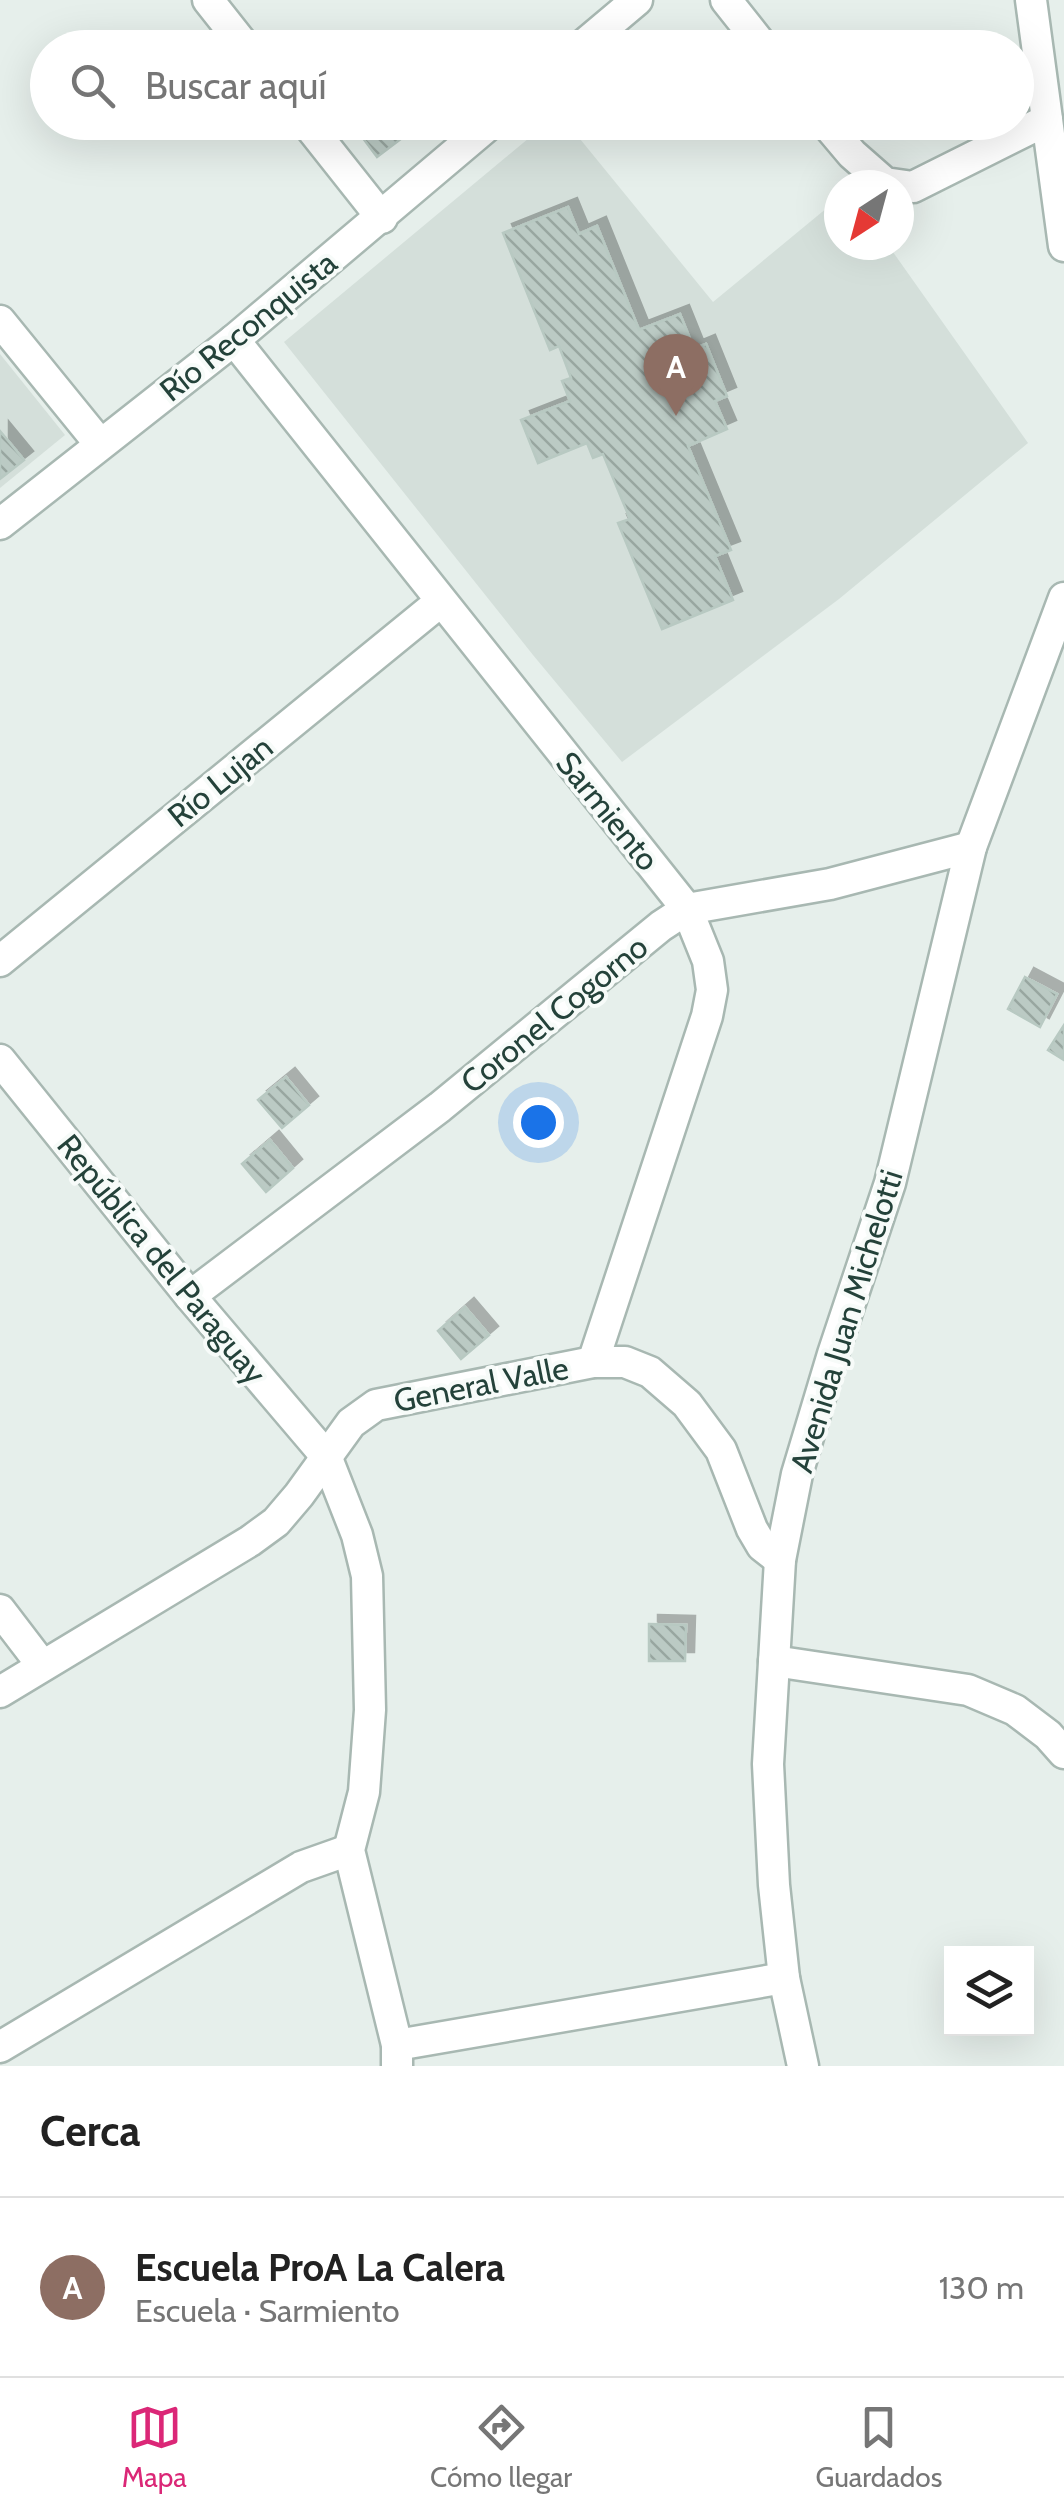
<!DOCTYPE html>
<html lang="es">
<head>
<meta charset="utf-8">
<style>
  :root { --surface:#fff; --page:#f6f6f6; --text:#222; --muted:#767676; --line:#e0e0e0; --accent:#db2777 }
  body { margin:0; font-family:Cabin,sans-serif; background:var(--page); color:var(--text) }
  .controls { position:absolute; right:30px; bottom:30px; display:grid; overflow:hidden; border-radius:0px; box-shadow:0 10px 40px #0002 }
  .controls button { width:90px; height:90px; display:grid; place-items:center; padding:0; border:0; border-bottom:2px solid var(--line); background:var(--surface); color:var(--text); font:50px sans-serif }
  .compass { position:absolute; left:824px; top:170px; width:90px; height:90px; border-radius:50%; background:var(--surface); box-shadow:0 10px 40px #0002; rotate:216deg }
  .you { position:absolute; left:538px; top:1122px; width:35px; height:35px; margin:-25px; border:8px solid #fff; border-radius:50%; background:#1a73e8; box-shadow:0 0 0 15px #1a73e833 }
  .badge { display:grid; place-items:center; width:65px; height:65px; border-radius:50%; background:var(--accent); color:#fff; font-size:32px; font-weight:700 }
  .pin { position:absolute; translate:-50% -82px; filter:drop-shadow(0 2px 5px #0008) }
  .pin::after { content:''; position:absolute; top:52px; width:35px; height:30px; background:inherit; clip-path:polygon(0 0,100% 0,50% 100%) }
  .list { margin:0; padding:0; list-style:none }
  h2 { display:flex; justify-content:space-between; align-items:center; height:130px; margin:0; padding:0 40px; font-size:42px }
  h2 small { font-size:32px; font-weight:400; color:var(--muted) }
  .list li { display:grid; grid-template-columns:65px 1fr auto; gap:30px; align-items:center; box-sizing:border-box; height:180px; padding:0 40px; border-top:2px solid var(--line) }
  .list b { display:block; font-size:38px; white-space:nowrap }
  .list p { margin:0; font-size:32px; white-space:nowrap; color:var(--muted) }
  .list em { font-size:32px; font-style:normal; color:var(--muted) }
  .icon { flex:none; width:55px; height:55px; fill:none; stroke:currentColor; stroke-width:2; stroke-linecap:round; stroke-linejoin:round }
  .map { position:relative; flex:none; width:1064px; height:2066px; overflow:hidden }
  .search { position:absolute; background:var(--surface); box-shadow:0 10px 40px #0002; left:30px; right:30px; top:30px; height:110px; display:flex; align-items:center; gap:25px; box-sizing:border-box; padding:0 35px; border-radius:55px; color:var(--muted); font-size:38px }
  .sheet { height:310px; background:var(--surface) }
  nav { display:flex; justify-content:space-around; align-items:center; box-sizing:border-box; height:140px; border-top:2px solid var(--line); background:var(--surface); font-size:28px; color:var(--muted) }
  nav a { display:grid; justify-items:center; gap:5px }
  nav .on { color:var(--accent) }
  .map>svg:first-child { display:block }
</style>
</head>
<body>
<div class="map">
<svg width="1064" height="2066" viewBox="0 0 1064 2066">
  <defs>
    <pattern id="building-back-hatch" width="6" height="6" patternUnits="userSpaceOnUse" patternTransform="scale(2.5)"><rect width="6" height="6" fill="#bbcac4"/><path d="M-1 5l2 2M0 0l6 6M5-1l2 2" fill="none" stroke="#98a6a0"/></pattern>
    <filter id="shadow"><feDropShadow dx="9" dy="-9" stdDeviation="0" flood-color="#0004"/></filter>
  </defs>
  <rect width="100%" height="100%" fill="#e6efeb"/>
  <g fill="#d4dfda">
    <polygon points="547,123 567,123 713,302 839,198 839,245 888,245 1028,443 839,599 622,762 533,655 284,342"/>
    <polygon points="0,354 65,435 0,488"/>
  </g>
  <g fill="url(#building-back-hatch)" stroke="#b8c9c2" stroke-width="2.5" filter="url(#shadow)">
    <polygon points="351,122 403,122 410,132 377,157"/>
    <polygon points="568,207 579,234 597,226 639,330 680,314 694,349 706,344 727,396 715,401 727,429 688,446 731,550 715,556 733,600 662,629 618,523 630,519 603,454 593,458 587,443 538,463 521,420 570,401 562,381 571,378 559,346 550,350 503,233"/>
    <polygon points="0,431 24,460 0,479"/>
    <polygon points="1025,977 1057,994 1040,1027 1008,1009"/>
    <polygon points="1064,1025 1064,1060 1048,1050"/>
    <polygon points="286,1077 309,1105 282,1128 258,1100"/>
    <polygon points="270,1140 293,1168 266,1192 242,1164"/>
    <polygon points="465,1307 489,1335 461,1359 438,1331"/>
    <polygon points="649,1624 686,1625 685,1661 649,1661"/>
  </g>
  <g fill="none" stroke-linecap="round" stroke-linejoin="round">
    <defs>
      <g id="minor">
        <polyline points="208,0 246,48"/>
        <polyline points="726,0 764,48"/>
        <polyline points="1031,0 1064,246"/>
        <polyline points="580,48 637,0"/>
        <polyline points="306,122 382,218"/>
        <polyline points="825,122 852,154 885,183 913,187 1047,120"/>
        <polyline points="0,321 100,444"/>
        <polyline points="234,340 687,909 708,961 712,990 707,1016 593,1362"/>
        <polyline points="0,524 234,340 492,122"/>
        <polyline points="0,961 440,602"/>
        <polyline points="0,1060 190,1296 326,1456 357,1535 367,1576 370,1710 364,1792 349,1850 397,2045 397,2066"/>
        <polyline points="190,1296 440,1107 661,926 687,909 830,884 971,847"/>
        <polyline points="0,1610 42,1665"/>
        <polyline points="774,1661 968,1690 1015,1710 1048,1735 1064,1753"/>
        <polyline points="0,1692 250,1541 276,1522 299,1495 351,1423 376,1405 593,1362 625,1362 650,1372 687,1404 721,1450 752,1529 762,1546 780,1560"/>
        <polyline points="397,2045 784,1978"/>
        <polyline points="0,2047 301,1867 349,1850"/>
        <polyline points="803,2066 784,1978 774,1885 768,1764 780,1560 797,1474 833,1354 890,1183 971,847 1064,598"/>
      </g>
    </defs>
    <use href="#minor" stroke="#a8b8b2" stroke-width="35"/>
    <use href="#minor" stroke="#fff" stroke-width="30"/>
  </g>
  <g text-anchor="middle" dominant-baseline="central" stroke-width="8" stroke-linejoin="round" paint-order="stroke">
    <g font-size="32" fill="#24423a" stroke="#f7fbf9">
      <text transform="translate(248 326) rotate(-39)">Río Reconquista</text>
      <text transform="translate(220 781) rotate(-39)">Río Lujan</text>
      <text transform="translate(608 811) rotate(51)">Sarmiento</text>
      <text transform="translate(554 1014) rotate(-39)">Coronel Cogorno</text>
      <text transform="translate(162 1259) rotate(51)">República del Paraguay</text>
      <text transform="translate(846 1321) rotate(-73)">Avenida Juan Michelotti</text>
      <text transform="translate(481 1384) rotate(-11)">General Valle</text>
    </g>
  </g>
</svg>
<div class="controls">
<button><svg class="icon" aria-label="layers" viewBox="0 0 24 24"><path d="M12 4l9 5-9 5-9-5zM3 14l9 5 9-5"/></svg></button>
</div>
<svg class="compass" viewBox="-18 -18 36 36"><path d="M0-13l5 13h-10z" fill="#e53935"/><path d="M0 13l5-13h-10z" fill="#767676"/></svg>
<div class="you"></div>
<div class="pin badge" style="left:676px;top:416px;background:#8d6e63">A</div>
<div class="search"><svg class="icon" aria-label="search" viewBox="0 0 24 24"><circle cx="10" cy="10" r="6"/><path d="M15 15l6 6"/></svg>Buscar aquí</div>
</div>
<section class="sheet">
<h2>Cerca<small></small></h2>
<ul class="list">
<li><span class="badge" style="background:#8d6e63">A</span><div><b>Escuela ProA La Calera</b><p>Escuela · Sarmiento</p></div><em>130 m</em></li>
</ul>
</section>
<nav>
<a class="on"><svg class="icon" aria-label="map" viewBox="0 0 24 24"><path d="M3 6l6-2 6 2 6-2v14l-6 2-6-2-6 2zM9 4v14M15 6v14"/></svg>Mapa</a>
<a><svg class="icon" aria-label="directions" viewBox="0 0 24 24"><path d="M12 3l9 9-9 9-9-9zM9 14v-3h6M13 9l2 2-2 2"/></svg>Cómo llegar</a>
<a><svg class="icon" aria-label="saved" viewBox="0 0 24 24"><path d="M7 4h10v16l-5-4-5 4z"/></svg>Guardados</a>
</nav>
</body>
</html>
